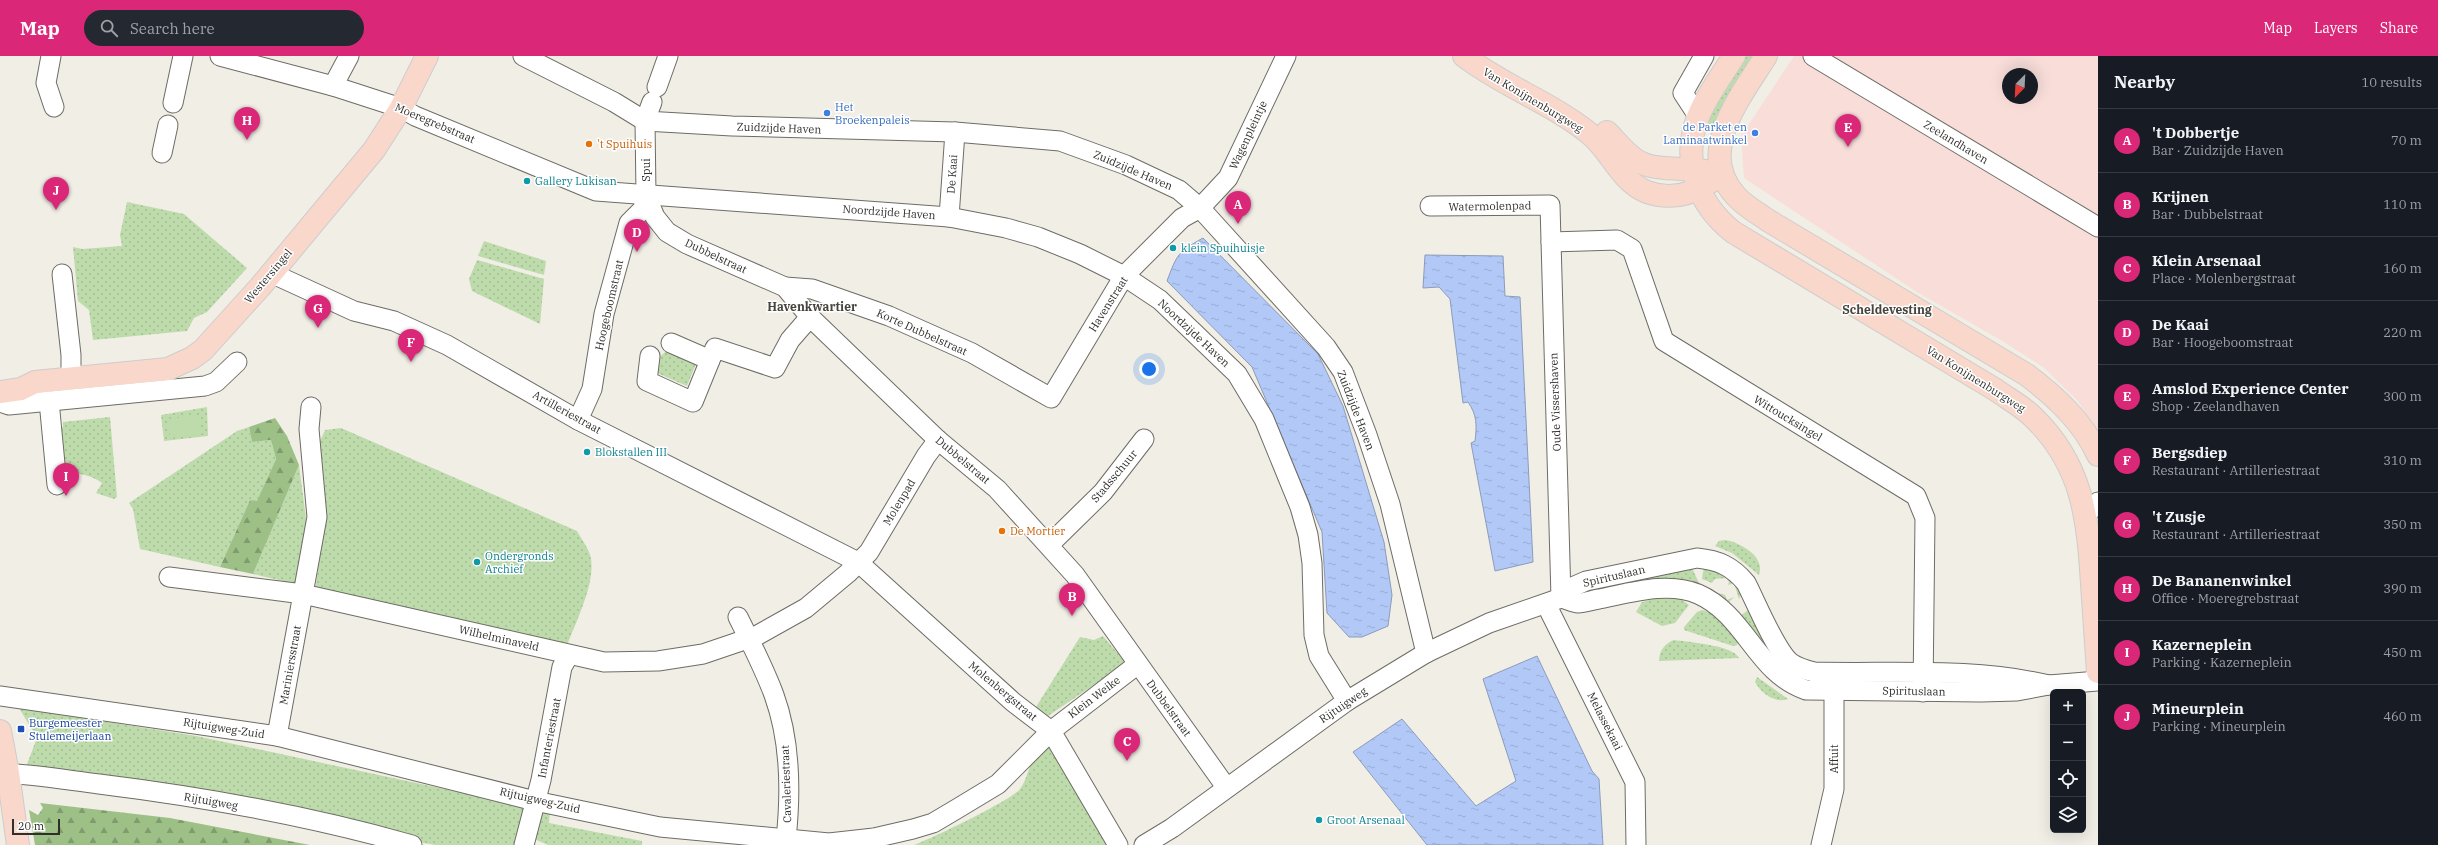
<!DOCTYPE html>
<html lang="en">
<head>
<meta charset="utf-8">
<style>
  :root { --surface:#171b24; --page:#242831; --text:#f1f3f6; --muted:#9ea1a6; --line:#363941; --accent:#db2777 }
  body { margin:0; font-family:"IBM Plex Serif",serif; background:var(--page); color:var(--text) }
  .controls { position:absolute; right:12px; bottom:12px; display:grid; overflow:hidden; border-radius:6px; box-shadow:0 4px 16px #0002 }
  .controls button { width:36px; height:36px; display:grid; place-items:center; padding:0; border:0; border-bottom:1px solid var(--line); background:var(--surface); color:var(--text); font:20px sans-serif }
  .compass { position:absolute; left:2002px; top:12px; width:36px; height:36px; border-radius:50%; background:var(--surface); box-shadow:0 4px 16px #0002; rotate:204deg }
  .scale { position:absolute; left:12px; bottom:10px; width:48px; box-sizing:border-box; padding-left:4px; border:2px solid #302f2c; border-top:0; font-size:11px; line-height:14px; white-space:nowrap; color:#302f2c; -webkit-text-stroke:3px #fff; paint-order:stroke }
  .you { position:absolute; left:1149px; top:313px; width:14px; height:14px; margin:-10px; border:3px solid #fff; border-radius:50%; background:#1a73e8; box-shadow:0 0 0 6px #1a73e833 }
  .badge { display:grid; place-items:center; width:26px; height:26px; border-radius:50%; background:var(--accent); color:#fff; font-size:13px; font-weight:700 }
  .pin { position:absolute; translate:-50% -33px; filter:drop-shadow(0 1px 2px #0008) }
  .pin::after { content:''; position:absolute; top:21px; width:14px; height:12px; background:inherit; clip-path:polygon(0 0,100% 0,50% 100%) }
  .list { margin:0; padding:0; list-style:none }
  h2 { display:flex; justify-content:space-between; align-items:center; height:52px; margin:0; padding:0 16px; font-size:17px }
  h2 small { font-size:13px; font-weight:400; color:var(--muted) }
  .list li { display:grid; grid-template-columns:26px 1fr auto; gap:12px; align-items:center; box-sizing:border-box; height:64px; padding:0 16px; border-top:1px solid var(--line) }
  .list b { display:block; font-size:15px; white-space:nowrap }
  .list p { margin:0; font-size:13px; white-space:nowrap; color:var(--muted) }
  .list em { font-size:13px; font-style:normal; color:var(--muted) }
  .icon { flex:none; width:22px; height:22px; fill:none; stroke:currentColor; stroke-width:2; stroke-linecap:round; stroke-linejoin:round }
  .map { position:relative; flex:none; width:2098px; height:789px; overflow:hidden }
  header { display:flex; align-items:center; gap:24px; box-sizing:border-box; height:56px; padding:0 20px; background:var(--accent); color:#fff }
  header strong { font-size:19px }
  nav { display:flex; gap:22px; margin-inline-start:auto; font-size:14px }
  .search { width:280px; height:36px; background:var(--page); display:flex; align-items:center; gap:10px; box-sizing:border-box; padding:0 14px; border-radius:22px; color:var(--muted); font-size:15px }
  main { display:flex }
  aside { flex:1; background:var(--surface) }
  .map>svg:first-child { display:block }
</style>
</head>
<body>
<header>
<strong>Map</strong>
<div class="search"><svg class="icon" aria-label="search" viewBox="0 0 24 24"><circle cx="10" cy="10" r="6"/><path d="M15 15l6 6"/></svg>Search here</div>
<nav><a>Map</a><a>Layers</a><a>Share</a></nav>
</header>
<main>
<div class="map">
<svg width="2098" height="789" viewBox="0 0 2098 789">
  <defs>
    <pattern id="grass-dots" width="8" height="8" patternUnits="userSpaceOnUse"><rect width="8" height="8" fill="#bedbac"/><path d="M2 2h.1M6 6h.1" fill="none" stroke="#a4bc94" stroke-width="1.8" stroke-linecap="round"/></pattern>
    <pattern id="forest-firs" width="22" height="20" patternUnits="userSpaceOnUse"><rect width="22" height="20" fill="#9dc087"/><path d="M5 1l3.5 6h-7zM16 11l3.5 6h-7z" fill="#809c6f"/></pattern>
    <pattern id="water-ripples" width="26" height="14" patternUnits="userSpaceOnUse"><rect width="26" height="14" fill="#b2c9f7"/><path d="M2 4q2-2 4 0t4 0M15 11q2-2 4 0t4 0" fill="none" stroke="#99add4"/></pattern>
  </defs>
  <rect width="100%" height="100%" fill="#f1eee6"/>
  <path fill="#f8ddd9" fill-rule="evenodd" d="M1794,0H2098V377L2078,345L2043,311L2004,286L1917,236L1744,122L1741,80ZM2008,18H2032V42H2008Z"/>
  <g fill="url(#grass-dots)">
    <polygon points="1745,0 1756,0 1713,76 1703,75 1706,65"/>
    <polygon points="127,146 184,158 247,212 207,256 194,262 187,275 93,284 89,254 78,245 73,191 82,193 122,190 120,179"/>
    <polygon points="484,185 546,205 544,219 478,200"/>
    <polygon points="477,204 544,223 540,268 472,235 469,223"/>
    <polygon points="669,293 697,305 687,330 650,314 658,302"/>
    <polygon points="207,351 208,380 164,385 161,359"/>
    <path d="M110,361L117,441L114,443L96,437L102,427C90,418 78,417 63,417L58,371H63V366Z"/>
    <polygon points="249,371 252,386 271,384 276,403 257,446 250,444 220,511 140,493 133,453 129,447 237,375"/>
    <path d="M341,372L577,475C581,482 586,489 589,496C599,520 577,563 568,587L562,592L315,535L325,461L317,392L325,374Z"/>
    <polygon points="299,409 307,470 300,529 253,518"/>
    <path d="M1725,484C1739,486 1766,500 1759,519L1732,497L1715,490L1719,485Z"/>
    <polygon points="1714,509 1744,533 1739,543 1734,527 1728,529 1729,526 1726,522 1715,523 1712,527 1702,523 1704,510"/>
    <polygon points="1692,512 1699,527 1696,533 1604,535 1604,530"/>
    <polygon points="1711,535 1725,539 1727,544 1734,541 1728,547 1739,561 1748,554 1756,556 1767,588 1764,589"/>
    <polygon points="1653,543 1681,543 1689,549 1675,567 1662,570 1636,556 1642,546"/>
    <path d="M1702,554C1717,557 1728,575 1738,586L1737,589L1733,590L1684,574V571L1697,556Z"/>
    <polygon points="1103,580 1126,607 1048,660 1036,651 1080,581 1094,584"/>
    <path d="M1674,584C1688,586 1733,589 1739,602L1659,605C1659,595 1665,587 1674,584Z"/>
    <path d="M1757,621L1788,643C1775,648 1761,637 1755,626Z"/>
    <polygon points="19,652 196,680 529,751 517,789 435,789 33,715 27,708 37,682"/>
    <path d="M1049,685L1104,779L1107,789H914C929,784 1012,744 1020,733C1032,716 1028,697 1049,685Z"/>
    <path d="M550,755L549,767L642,785V789H548L534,783C537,771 536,757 550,755Z"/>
  </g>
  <g fill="url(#forest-firs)">
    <polygon points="275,362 287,380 299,409 253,518 220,511 250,444 257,445 276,403 271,384 252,386 249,371"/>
    <polygon points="40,747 170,762 310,789 35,789 29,754 38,759 43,752"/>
  </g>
  <polygon fill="#bedbac" points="199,359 202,378 170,382 168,363"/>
  <g fill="url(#water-ripples)" stroke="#8b9bba">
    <path d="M1203,182L1318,298L1343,350L1384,486L1392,539L1388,570L1362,581H1349L1327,557L1322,476L1252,311L1167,225C1177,198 1178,196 1203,182Z"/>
    <path d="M1425,199L1503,200L1505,240L1520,241L1533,506L1495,515L1471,387L1475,385C1477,369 1477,359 1468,346L1463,347L1450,243L1439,231L1423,232Z"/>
    <polygon points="1537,600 1592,715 1599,723 1603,789 1427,789 1353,696 1402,663 1476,750 1516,725 1483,623"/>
  </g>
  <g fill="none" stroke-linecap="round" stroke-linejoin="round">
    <defs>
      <g id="minor">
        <polyline points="51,0 46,27 54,51"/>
        <polyline points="220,0 333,30 401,52 415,60 596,135 949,161 1006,172 1038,181 1080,198 1124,220 1160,244 1237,318 1264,363 1300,451 1308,479 1312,507 1314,579 1319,600 1347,645"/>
        <polyline points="523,0 614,46 645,65 732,70 955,76 1060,85 1126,109 1179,134 1200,152 1326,291 1343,316 1367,379 1390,448 1426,597"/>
        <polyline points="1813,0 2098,171"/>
        <polyline points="333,30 349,0"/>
        <polyline points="657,31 668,0"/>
        <polyline points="173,47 183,0"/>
        <polyline points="1698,60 1683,37 1704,0"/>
        <polyline points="162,97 168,69"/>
        <polyline points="646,139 655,161 667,176 687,188 785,231 810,261 938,384 997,433 1075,519 1226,731"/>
        <polyline points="1430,150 1550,149 1561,542"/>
        <polyline points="949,161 955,76"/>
        <polyline points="1551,186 1617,184 1632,193 1664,285 1916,440 1925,462 1923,636"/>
        <polyline points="271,217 354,255 394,265 447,289 578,364 858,506 1013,646 1051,675 1118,789"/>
        <polyline points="62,218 71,299 71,324"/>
        <polyline points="785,231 812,233 889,260 972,297 1051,342 1124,220 1182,162 1200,152 1228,122 1286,0"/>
        <polyline points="671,287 710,304"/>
        <polyline points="650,300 647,325 693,346 715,292 775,312 790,284 810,261"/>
        <polyline points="49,345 57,429"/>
        <polyline points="0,346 9,349 205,330 216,326 237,306"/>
        <polyline points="311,351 309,373 317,461 303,538 604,606 658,605 703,598 756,580 806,552 848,517 869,496 926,400 938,384"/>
        <polyline points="578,364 592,333 604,258 629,167 643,153 646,139 645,65 652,46"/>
        <polyline points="2086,459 2098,446"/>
        <polyline points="1049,489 1103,436 1144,383"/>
        <polyline points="169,521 303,538 277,680"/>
        <path d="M1561,542C1566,543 1573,547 1578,547C1585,547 1592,544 1599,543C1630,537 1668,525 1698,538C1746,559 1756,617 1806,634L1981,636L2017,635L2049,629L2098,625"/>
        <polyline points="1546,548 1635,726 1636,789"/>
        <path d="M738,561C751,587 764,612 774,639C790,683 791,737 786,783"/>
        <polyline points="0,640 277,680 535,745 660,771 829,787 874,782 913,773 933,767 955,754 998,728 1051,675 1138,608"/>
        <path d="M0,717C33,718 67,724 99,728C204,741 310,760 412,789"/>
        <polyline points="524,789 541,724 562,611 569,599"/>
        <path d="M1144,789L1172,772L1347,645L1426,597L1489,567L1561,542L1570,532L1586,525L1697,502C1718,504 1732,510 1746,527C1756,546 1776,596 1791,607C1798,612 1806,614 1814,616C1893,618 1972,611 2049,629"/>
        <polyline points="1821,789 1834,733 1834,624"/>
      </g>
      <g id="major">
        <path d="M1464,0C1503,30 1552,47 1590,78C1611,95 1621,126 1647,136C1669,144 1691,139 1710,126"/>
        <path d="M1734,0C1722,19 1706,40 1698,61C1681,105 1698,148 1733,176L1996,334C2008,343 2022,350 2033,361C2083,409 2088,463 2092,528C2094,557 2096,586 2098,616"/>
        <path d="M1766,0C1742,39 1695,95 1735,139C1744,150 1758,157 1769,165L2027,319C2056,341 2083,366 2098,399"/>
        <path d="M1607,76C1616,85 1625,97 1636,104C1654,116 1684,111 1706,115"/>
        <polyline points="0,336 21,333 35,326 168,313 192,302 203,294 260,231 374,94 401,52 427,0"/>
        <polyline points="0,675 8,717 18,789"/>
      </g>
    </defs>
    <use href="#minor" stroke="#6e6c65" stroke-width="21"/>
    <use href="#major" stroke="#cdcdcc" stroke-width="24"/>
    <use href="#minor" stroke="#fff" stroke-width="19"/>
    <use href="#major" stroke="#f9d7cb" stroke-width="22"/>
  </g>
  <g fill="#3f7fe0" stroke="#fff" stroke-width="1.5">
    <circle cx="827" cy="57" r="4"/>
    <circle cx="1755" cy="77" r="4"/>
  </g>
  <g fill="#e8710a" stroke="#fff" stroke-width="1.5">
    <circle cx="589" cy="88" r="4"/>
    <circle cx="1002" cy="475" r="4"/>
  </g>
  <g fill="#0f9aa8" stroke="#fff" stroke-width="1.5">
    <circle cx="527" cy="125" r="4"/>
    <circle cx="1173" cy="192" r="4"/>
    <circle cx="587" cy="396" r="4"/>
    <circle cx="477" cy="506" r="4"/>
    <circle cx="1319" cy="764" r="4"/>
  </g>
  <rect fill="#1a4fb4" stroke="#fff" stroke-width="1.5" x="17" y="669" width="8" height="8" rx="2"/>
  <g text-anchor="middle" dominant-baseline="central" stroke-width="3" stroke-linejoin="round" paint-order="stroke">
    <g font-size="11" fill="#302f2c" stroke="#fff">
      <text transform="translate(1533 44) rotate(31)">Van Konijnenburgweg</text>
      <text transform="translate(435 67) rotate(23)">Moeregrebstraat</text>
      <text transform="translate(779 72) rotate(2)">Zuidzijde Haven</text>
      <text transform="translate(1248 79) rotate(-65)">Wagenpleintje</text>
      <text transform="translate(1956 86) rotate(31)">Zeelandhaven</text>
      <text transform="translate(646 114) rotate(-90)">Spui</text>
      <text transform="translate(1133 114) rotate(23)">Zuidzijde Haven</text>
      <text transform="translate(952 118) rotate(-86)">De Kaai</text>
      <text transform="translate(1490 150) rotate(-1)">Watermolenpad</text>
      <text transform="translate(889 156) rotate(4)">Noordzijde Haven</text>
      <text transform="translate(716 200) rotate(25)">Dubbelstraat</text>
      <text transform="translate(268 220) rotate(-50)">Westersingel</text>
      <text transform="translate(1108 248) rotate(-58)">Havenstraat</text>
      <text transform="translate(609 249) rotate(-77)">Hoogeboomstraat</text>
      <text transform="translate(922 276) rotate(24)">Korte Dubbelstraat</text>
      <text transform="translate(1194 277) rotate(43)">Noordzijde Haven</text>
      <text transform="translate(1976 323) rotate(32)">Van Konijnenburgweg</text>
      <text transform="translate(1555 346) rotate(-92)">Oude Vissershaven</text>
      <text transform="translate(1356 354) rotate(69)">Zuidzijde Haven</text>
      <text transform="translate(567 356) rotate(29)">Artilleriestraat</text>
      <text transform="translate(1788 362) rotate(31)">Wittoucksingel</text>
      <text transform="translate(963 404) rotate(40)">Dubbelstraat</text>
      <text transform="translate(1114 420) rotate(-50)">Stadsschuur</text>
      <text transform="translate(899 446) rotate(-59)">Molenpad</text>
      <text transform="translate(1614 520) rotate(-13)">Spirituslaan</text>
      <text transform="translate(499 582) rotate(13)">Wilhelminaveld</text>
      <text transform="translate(290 609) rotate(-80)">Mariniersstraat</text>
      <text transform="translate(1003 635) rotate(40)">Molenbergstraat</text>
      <text transform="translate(1914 635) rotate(1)">Spirituslaan</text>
      <text transform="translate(1094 641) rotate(-37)">Klein Weike</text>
      <text transform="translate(1343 649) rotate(-34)">Rijtuigweg</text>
      <text transform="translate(1169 652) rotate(54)">Dubbelstraat</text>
      <text transform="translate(1605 665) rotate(63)">Melassekaai</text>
      <text transform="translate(224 672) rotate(9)">Rijtuigweg-Zuid</text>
      <text transform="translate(549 682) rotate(-79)">Infanteriestraat</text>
      <text transform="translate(1834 703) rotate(-90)">Affuit</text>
      <text transform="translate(786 728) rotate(-92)">Cavaleriestraat</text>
      <text transform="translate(540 744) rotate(13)">Rijtuigweg-Zuid</text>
      <text transform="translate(211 745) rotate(10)">Rijtuigweg</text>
    </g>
    <g font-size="11" fill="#366cbe" stroke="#fff" text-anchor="start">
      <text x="835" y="51">Het<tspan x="835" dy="13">Broekenpaleis</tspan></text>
      <text x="1747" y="71" text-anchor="end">de Parket en<tspan x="1747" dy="13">Laminaatwinkel</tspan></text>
    </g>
    <g font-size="11" fill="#c56008" stroke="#fff" text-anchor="start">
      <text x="597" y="88">'t Spuihuis</text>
      <text x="1010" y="475">De Mortier</text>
    </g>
    <g font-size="11" fill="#0d838f" stroke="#fff" text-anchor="start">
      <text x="535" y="125">Gallery Lukisan</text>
      <text x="1181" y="192">klein Spuihuisje</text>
      <text x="595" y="396">Blokstallen III</text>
      <text x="485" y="500">Ondergronds<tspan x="485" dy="13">Archief</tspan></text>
      <text x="1327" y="764">Groot Arsenaal</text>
    </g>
    <g font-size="11" fill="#164399" stroke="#fff" text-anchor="start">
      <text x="29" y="667">Burgemeester<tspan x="29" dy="13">Stulemeijerlaan</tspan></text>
    </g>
    <g font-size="12" font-weight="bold" fill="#46443d" stroke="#fff">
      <text x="812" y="250">Havenkwartier</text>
      <text x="1887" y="253">Scheldevesting</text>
    </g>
  </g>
</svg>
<div class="controls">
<button>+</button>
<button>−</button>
<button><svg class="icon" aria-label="locate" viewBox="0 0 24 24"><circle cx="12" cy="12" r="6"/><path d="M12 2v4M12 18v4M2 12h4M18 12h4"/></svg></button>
<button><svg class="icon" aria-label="layers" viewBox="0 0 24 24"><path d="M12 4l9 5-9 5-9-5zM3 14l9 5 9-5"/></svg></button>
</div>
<svg class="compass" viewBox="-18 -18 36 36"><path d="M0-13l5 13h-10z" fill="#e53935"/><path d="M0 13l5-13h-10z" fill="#9ea1a6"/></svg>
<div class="scale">20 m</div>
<div class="you"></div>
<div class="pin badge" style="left:1238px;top:168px">A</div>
<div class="pin badge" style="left:1072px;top:560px">B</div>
<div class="pin badge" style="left:1127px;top:705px">C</div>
<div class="pin badge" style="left:637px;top:196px">D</div>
<div class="pin badge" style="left:1848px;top:91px">E</div>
<div class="pin badge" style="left:411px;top:306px">F</div>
<div class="pin badge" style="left:318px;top:272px">G</div>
<div class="pin badge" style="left:247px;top:84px">H</div>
<div class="pin badge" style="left:66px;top:440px">I</div>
<div class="pin badge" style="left:56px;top:154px">J</div>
</div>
<aside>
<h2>Nearby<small>10 results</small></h2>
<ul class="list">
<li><span class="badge">A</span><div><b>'t Dobbertje</b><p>Bar · Zuidzijde Haven</p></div><em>70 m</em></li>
<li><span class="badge">B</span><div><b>Krijnen</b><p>Bar · Dubbelstraat</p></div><em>110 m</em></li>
<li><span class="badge">C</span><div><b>Klein Arsenaal</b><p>Place · Molenbergstraat</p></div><em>160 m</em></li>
<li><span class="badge">D</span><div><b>De Kaai</b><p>Bar · Hoogeboomstraat</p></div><em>220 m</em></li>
<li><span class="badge">E</span><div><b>Amslod Experience Center</b><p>Shop · Zeelandhaven</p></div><em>300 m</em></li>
<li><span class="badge">F</span><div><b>Bergsdiep</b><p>Restaurant · Artilleriestraat</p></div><em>310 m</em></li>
<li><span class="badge">G</span><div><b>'t Zusje</b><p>Restaurant · Artilleriestraat</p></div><em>350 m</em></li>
<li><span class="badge">H</span><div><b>De Bananenwinkel</b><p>Office · Moeregrebstraat</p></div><em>390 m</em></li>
<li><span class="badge">I</span><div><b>Kazerneplein</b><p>Parking · Kazerneplein</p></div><em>450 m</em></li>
<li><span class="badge">J</span><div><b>Mineurplein</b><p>Parking · Mineurplein</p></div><em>460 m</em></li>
</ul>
</aside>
</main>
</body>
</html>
